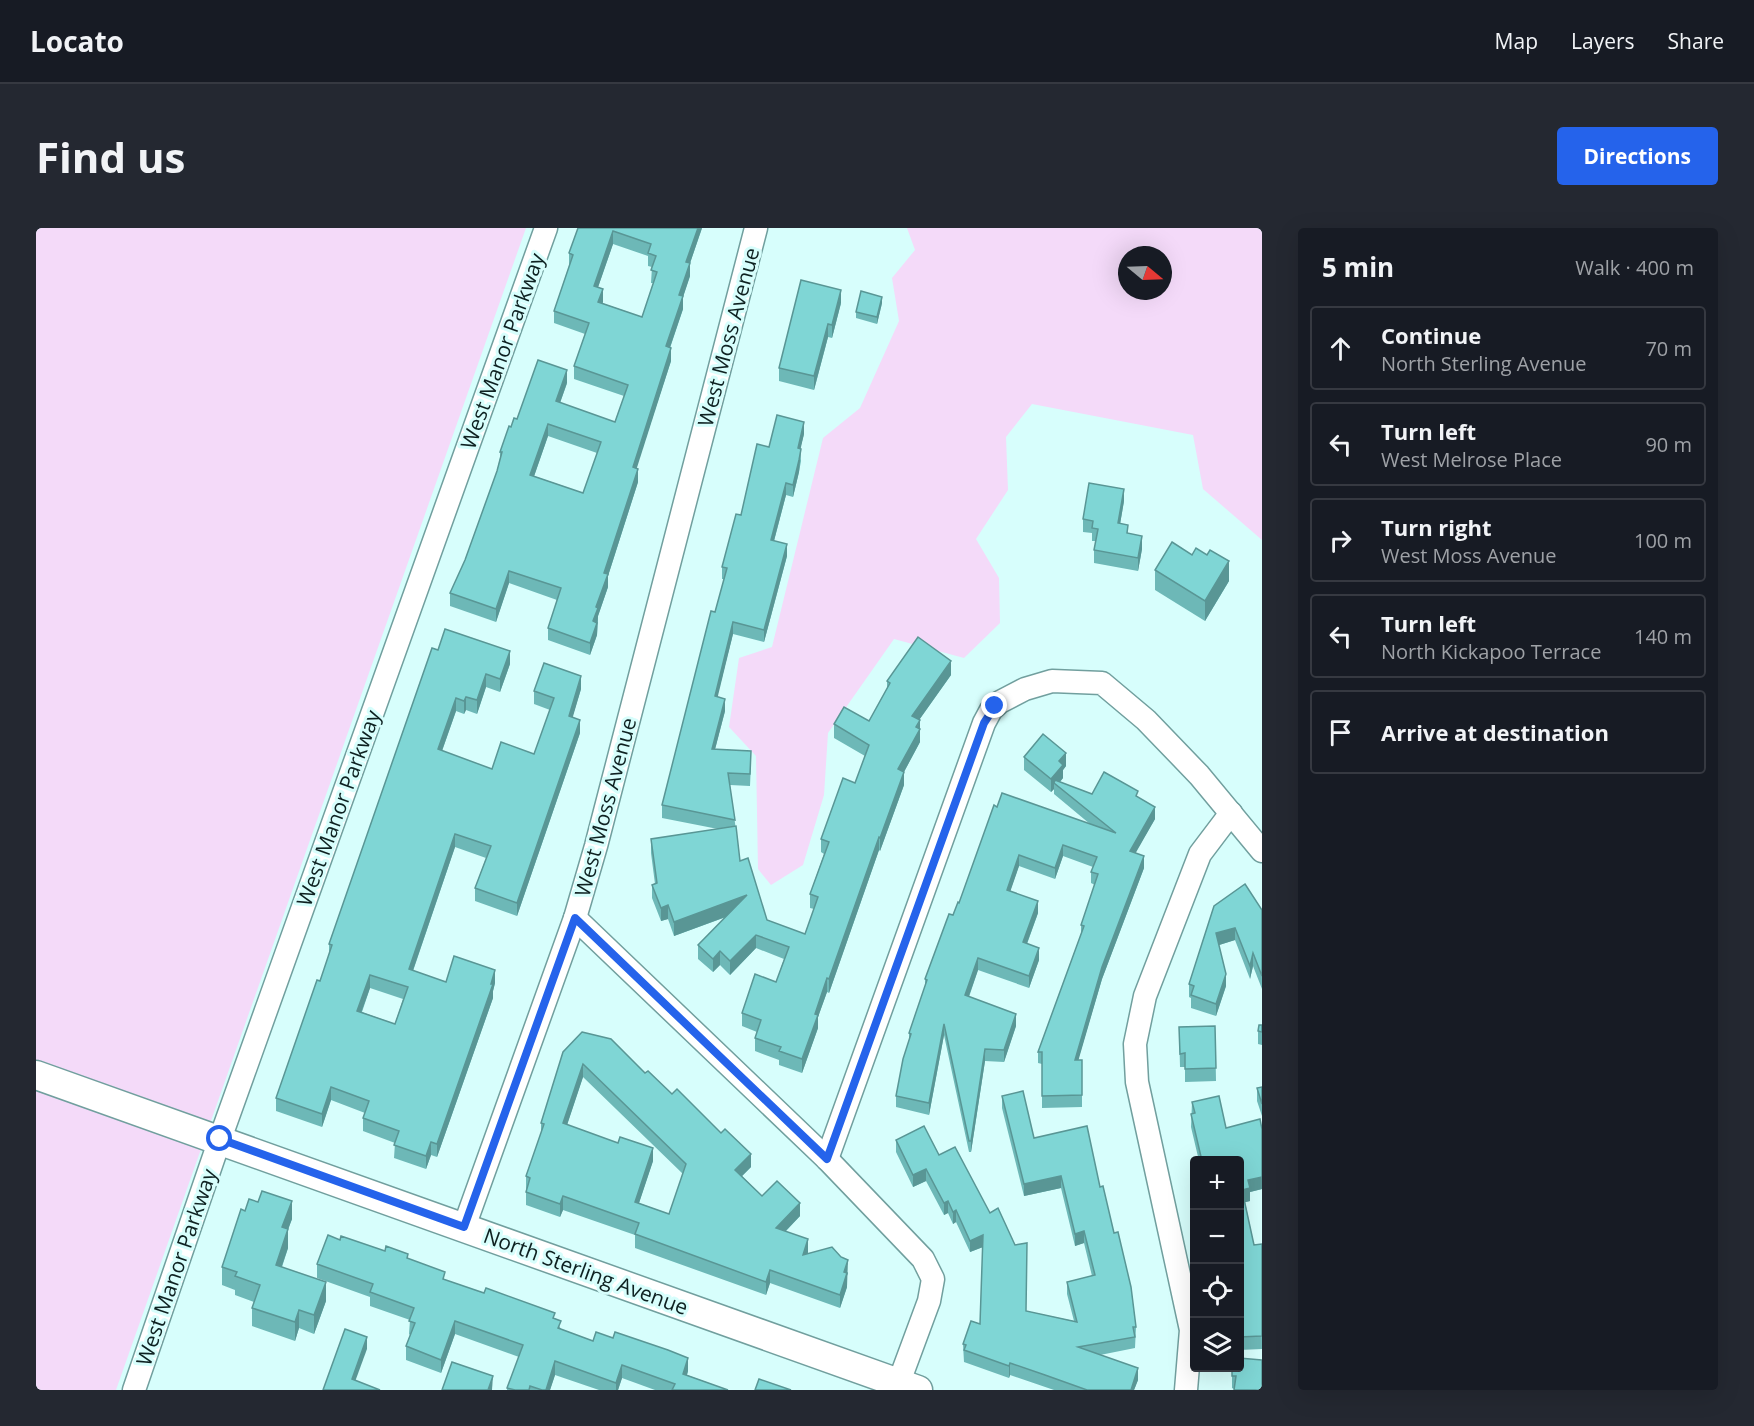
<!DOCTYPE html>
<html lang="en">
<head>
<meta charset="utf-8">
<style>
  :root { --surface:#171b24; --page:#242831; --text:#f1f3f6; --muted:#9ea1a6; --line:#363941; --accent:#2563eb }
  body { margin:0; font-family:"Open Sans",sans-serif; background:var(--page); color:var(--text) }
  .controls { position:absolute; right:18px; bottom:18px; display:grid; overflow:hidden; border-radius:6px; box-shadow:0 6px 24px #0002 }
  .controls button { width:54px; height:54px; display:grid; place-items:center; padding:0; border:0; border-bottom:2px solid var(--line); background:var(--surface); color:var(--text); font:30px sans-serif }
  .compass { position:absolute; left:1082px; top:18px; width:54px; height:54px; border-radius:50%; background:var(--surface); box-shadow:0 6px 24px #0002; rotate:109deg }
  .stop { position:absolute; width:18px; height:18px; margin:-14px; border:4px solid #2563eb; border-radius:50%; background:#fff }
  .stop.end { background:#2563eb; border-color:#fff; box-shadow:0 2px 6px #0008 }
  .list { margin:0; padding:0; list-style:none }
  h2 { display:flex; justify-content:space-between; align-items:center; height:78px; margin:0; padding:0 24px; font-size:26px }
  h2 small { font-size:20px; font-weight:400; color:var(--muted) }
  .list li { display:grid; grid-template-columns:39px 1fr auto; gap:18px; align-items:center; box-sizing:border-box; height:84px; margin:0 12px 12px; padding:0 12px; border:2px solid var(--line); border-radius:6px }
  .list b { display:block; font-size:22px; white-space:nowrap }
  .list p { margin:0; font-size:20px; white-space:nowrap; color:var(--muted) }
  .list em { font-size:20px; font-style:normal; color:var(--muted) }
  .icon { flex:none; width:33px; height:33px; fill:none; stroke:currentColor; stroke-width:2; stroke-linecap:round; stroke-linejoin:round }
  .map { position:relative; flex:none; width:1226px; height:1162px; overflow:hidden; border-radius:6px }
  header { display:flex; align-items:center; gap:36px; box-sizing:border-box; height:84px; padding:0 30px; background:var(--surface); border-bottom:2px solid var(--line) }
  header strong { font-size:28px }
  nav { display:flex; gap:33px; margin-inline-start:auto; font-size:21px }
  .intro { display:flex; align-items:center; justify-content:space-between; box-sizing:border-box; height:144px; padding:0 36px }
  h1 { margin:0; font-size:42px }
  .button { padding:15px 27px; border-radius:6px; background:var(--accent); color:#fff; font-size:21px; font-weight:700 }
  main { display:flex; gap:36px; padding:0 36px }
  aside { flex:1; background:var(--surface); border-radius:6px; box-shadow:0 6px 24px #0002 }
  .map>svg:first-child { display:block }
</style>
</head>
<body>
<header>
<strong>Locato</strong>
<nav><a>Map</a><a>Layers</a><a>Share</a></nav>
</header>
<div class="intro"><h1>Find us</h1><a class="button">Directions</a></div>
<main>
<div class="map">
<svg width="1226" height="1162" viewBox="0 0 1226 1162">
  <rect width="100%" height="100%" fill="#d7fefc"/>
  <g fill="#f4daf9" fill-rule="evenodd">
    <polygon points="0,0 490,0 80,1162 0,1162"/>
    <path d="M871,0H1226V312L1167,261L1157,207L996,176L970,209L972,262L940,311L963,350L964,395L928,430L858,411L792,505L788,567L767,637L735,657L722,641L720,528L693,499L703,430L736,419L787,210L824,180L863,93L856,50L879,22ZM1091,27H1127V63H1091Z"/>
  </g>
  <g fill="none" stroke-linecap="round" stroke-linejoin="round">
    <defs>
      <g id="minor">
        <polyline points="539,690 791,931 887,1031 897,1051 893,1073 860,1162"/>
        <polyline points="791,931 948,495 955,482 964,474 989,461 1016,453 1066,455 1110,492 1163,547 1226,623"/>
        <polyline points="428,999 539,690 560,618 720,0"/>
        <polyline points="98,1162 184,911 510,0"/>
        <polyline points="1150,1162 1155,1102 1101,854 1099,816 1109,768 1164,626 1195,585"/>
      </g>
      <polyline id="tertiary" points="0,847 882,1162"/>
    </defs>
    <use href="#minor" stroke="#719f9e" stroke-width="25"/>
    <use href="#tertiary" stroke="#719f9e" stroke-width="31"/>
    <use href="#minor" stroke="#fff" stroke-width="22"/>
    <use href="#tertiary" stroke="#fff" stroke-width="28"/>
  </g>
  <g fill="#6db8b7" fill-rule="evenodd">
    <path d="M542,0H666L654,35V48L647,69V81L634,120L635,133L600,240L602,254L572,348V359L562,388L561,407L554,427L512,412V400L521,372L473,355L460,394L414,378V365L429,332L461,243L464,230V224L475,199L481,191L531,155L524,175L579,194L588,168L538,151V138L549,106L518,95V83L533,38V25ZM577,16L612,28V38L616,39L615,55H617L606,89L566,75L567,74L562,59ZM512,208L561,225L547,265L498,248Z"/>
    <polygon points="805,75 796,110 792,109 778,162 743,153 743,140"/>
    <polygon points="846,75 841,96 820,90 820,84"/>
    <polygon points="768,206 764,221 765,233 763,244 757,269 750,267 738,313 751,328 728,414 697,406 681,469 689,483 679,521 715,535 714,558 694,557 704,633 731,692 769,706 778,681 774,680 774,666 788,626 785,624 785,611 819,555 829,528 798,510 798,496 833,493 851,461 851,453 915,447 883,492 884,514 868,544 868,557 844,623 843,622 793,765 791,764 782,789 782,800 766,845 743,837 743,832 719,823 719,810 721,804 706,798 706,785 740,754 748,731 720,720 694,747 684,737 677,744 662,731 662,717 690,689 638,708 632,691 625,693 616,670 616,657 619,656 615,625 615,611 682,601 626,590 626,577 688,351 686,351 686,339 705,287 733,219"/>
    <polygon points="1088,273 1084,296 1106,321 1102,343 1058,335 1058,322 1060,313 1056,313 1056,305 1047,304 1047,291"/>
    <polygon points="1156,327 1171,327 1193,353 1169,393 1119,362 1119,342"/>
    <path d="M402,422L474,436L464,464L450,459L441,486L430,482L428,486L420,483L406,523L456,541L498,526L514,482L498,476V463L545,461L536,490L544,505L481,688L439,673V660L450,630L419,619L377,743L410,754L459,755L457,763V770L401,929L395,927L390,941L358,930L359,915L327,903V890L329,885L295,872L286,899L240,883V870L284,753L293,727V716ZM334,760L367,771L359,796L326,784Z"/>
    <polygon points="988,529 1030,538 1027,542 1027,550 1024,554 1056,566 1102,569 1119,591 1099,625 1108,640 1066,751 1042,832 1046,832 1046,879 1006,880 1006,836 1002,835 1002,824 1045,706 1045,697 1059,657 1055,655 1055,644 1057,639 1027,628 1019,651 983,638 974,663 1002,685 991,716 1003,732 993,760 942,742 933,769 980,798 968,834 949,833 935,924 933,924 908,807 893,887 860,879 860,868 873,812 873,805 889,759 889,751 923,675 961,579 1054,596 1018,566 1018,561 1015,564 988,542"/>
    <polygon points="1178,678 1226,682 1226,761 1217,738 1214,751 1199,712 1183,717 1190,758 1180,788 1155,780 1155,770 1153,769 1153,756"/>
    <polygon points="1226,797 1226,817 1222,816 1222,803"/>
    <polygon points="1179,798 1180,853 1149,854 1149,839 1144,839 1143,799"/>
    <path d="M527,824L609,845L636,866L715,939L706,948L726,968L764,988L750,1003L772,1024V1026L812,1045L811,1048V1059L804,1080L734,1055L730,1067L599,1020V1007L527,982L524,989L490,977V948L505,905V895ZM547,849L647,946L633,986L603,975L617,933L531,897Z"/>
    <polygon points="1226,859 1226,888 1221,873 1221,860"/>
    <polygon points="966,868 998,910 1064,959 1100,1099 1099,1120 1064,1127 1102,1152 1098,1162 1018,1162 974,1147 973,1150 928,1134 927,1116 944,1096 947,1019 934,1024 920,994 917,996 912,985 908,987 890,953 877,959 860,924 860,912 903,927 990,1083 1038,1093 1031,1066 1031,1054 1056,1048 1048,1015 1039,1018 1025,960 988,968 966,880"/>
    <polygon points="1156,874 1190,900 1226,901 1226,961 1214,964 1214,973 1209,974 1218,1017 1226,1016 1226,1121 1203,1122 1203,933 1163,933 1155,899"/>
    <polygon points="209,983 256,991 252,1001 252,1020 246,1039 290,1073 278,1106 263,1100 259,1113 216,1098 216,1080 218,1074 199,1067 199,1062 186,1057 186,1039"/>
    <polygon points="304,1012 349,1023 372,1031 409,1052 519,1091 525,1101 557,1113 652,1143 651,1147 692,1162 619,1162 586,1150 582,1162 563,1162 519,1147 514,1162 471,1162 471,1160 483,1129 419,1106 405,1145 370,1132 370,1118 374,1107 373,1106 374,1092 334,1078 334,1069 281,1050 281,1036"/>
    <polygon points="1226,1132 1198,1161 1196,1160 1196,1148"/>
  </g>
  <g fill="#599695">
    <polygon points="662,0 666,0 650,47 650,34"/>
    <polygon points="577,3 577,16 558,71 558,58"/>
    <polygon points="654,35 654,48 647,69 647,81 630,131 630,118 643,67"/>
    <polygon points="567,61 567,74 562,87 562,74"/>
    <polygon points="805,62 805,75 796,110 796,97"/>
    <polygon points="846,69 846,75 841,96 841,89"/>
    <polygon points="792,96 792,109 778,162 778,148"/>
    <polygon points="635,120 635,133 597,252 597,239"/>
    <polygon points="531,142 531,155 520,186 520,173"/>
    <polygon points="768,194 768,206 762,232 762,220"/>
    <polygon points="512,196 512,208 494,260 494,247"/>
    <polygon points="765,221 763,244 757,269 757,257"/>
    <polygon points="602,241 602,254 572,348 572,359 562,388 561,407 554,427 554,415 557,393 568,345"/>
    <polygon points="750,255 750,267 735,324 735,312"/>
    <polygon points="1088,261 1088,273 1082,308 1082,295"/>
    <polygon points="1106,308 1106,321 1102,343 1102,330"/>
    <polygon points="751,316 751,328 728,414 728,402"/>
    <polygon points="1193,333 1193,353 1169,393 1169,373"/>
    <polygon points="473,343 473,355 460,394 460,381"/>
    <polygon points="697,394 697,406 679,480 679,468"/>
    <polygon points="474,423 474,436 464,464 464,451"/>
    <polygon points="915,433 915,447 876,502 876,488"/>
    <polygon points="450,446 450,459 441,486 441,472"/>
    <polygon points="545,448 545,461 533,502 533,488"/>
    <polygon points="430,469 430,482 428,486 428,473"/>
    <polygon points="420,470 420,483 402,534 402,521"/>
    <polygon points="689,471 689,483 676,533 676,521"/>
    <polygon points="544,492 544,505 481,688 481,675"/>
    <polygon points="884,492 884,514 862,555 862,541"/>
    <polygon points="1030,525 1030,538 1027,542 1027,550 1021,557 1018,555 1018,561 1015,564 1015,551 1023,533"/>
    <polygon points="868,544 868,557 844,623 844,610"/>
    <polygon points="1119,579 1119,591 1094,635 1094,623"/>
    <polygon points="419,606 419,619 373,754 373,741"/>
    <polygon points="843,609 843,622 793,765 793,751"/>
    <polygon points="1027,617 1027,628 1019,651 1019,640"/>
    <polygon points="983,627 983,638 971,673 971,662"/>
    <polygon points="1108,628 1108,640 1066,751 1039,844 1039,832 1066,739"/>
    <polygon points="711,667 711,681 638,708 638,694"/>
    <polygon points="1002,673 1002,685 987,726 987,714"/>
    <polygon points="632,677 632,691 625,693 625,680"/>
    <polygon points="1199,700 1199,712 1180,718 1180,705"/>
    <polygon points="720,707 720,720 694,747 694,733"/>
    <polygon points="1003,720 1003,732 993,760 993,748"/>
    <polygon points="684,723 684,737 677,744 677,731"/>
    <polygon points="1217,725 1217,738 1214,751 1214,738"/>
    <polygon points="942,730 942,742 929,779 929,767"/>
    <polygon points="459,742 459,755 457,763 457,770 401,929 401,916"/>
    <polygon points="1190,746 1190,758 1180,788 1180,776"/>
    <polygon points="334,747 334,760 321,796 321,783"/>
    <polygon points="791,750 791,764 782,789 782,800 766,845 766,831 779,786"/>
    <polygon points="980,786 980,798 968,834 968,822"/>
    <polygon points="908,796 908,807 893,887 893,875"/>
    <polygon points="949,821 949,833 935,924 935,913"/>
    <polygon points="547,836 547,849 527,909 527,895"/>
    <polygon points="295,859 295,872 286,899 286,886"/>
    <polygon points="395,914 395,927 390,941 390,928"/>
    <polygon points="617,920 617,933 599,987 599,974"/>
    <polygon points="715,926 715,939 699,955 699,942"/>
    <polygon points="890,941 890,953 877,959 877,947"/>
    <polygon points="1025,948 1025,960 988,968 988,956"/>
    <polygon points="1226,949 1226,961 1214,964 1214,973 1206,975 1206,962 1212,952"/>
    <polygon points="527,968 527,982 524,989 524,976"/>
    <polygon points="256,973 256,991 246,1018 246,999"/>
    <polygon points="912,973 912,985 908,987 908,975"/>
    <polygon points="764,975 764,988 740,1013 740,1000"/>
    <polygon points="920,982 920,994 917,996 917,984"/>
    <polygon points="252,1001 252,1020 240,1055 240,1037"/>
    <polygon points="1048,1003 1048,1015 1039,1018 1039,1006"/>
    <polygon points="947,1007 947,1019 934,1024 934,1013"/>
    <polygon points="772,1011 772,1024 767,1040 767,1027"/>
    <polygon points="812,1032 811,1059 804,1080 804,1067 808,1044"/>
    <polygon points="734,1042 734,1055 730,1067 730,1054"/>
    <polygon points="290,1054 290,1073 278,1106 278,1087"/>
    <polygon points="263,1082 263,1100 259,1113 259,1094"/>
    <polygon points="419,1093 419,1106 405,1145 405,1132"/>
    <polygon points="331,1109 331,1121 316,1162 316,1151"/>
    <polygon points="652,1130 652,1143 647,1159 647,1146"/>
    <polygon points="519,1133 519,1147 514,1162 510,1162"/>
    <polygon points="974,1135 974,1147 973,1150 973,1138"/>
    <polygon points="586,1137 586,1150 582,1162 580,1162 580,1155"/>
    <polygon points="1102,1140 1102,1152 1098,1162 1095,1162"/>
    <polygon points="457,1148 456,1162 452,1162"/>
  </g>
  <g fill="#7fd6d5" stroke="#599695" stroke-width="1.5" fill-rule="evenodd">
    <path d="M542,0H662L650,34L654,35L643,67L647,68L630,118L635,120L597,239L602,241L568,345L572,346L560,379L562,380L557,393L561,395L554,415L512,400L525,360L473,343L460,381L414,365L429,332L461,243L466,224H464L473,198L475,199L478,190L481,191L502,132L531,142L520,173L579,194L592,157L538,138L553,95L518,83L537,27L533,25ZM577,3L615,16L612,25L620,28L615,42L621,44L606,89L562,74L567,61L558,58ZM512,196L565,214L547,265L494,247Z"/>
    <polygon points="765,52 805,62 796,97 792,96 778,148 743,140"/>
    <polygon points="825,63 846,69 841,89 820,84"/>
    <polygon points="741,187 768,194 762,220 765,221 763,232 757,257 750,255 735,312 751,316 728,402 697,394 679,468 689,471 676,521 715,523 714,546 692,545 699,592 626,577 675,383 679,384 691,340 686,339 700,286 705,287 721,216 733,219"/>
    <polygon points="1053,255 1088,261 1082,295 1092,297 1091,305 1106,308 1102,330 1058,322 1062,301 1056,300 1057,293 1047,291"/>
    <polygon points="1136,314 1156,327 1160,320 1171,327 1174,322 1193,333 1169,373 1119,342"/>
    <path d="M409,401L474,423L464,451L450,446L441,472L430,469L428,473L420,470L402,521L456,541L465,514L498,526L518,470L498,463L508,435L545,448L533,488L544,492L481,675L439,660L455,618L419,606L373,741L410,754L418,728L459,742L455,756H457L401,916L395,914L390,928L358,917L363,903L327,890L333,873L295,859L286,886L240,870L281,752L284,753L296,717L293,716L396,420L402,422ZM334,747L372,759L359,796L321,783Z"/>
    <polygon points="882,409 915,433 876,488 884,492 880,499 884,501 862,541 868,544 844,610 843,609 793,751 791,750 779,786 782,787 766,831 743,823 745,819 719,810 725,792 706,785 719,746 740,754 753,719 720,707 694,733 684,723 677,731 662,717 711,667 638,694 632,677 625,680 616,657 621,655 615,611 700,598 704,633 712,630 731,692 769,706 782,669 774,666 793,614 785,611 807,550 819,555 833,517 798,496 808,479 833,493 854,455 851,453"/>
    <polygon points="1007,506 1030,525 1023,533 1027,537 1015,551 988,529"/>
    <polygon points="1068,544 1102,563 1100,568 1119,579 1094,623 1108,628 1066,739 1039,832 1046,832 1046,867 1006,868 1006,824 1002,824 1048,698 1045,697 1062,646 1055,644 1061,629 1027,617 1019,640 983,627 971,662 1002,673 987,714 1003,720 993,748 942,730 929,767 980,786 968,822 949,821 935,913 933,913 908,796 893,875 860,868 867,831 875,806 873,805 891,752 889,751 913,686 917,687 922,674 923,675 958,577 961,579 966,565 1080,605 1018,555 1019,552 1056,566"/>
    <polygon points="1209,656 1226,682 1226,748 1217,725 1214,738 1199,700 1180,705 1190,746 1180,776 1155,767 1158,758 1153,756 1178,678"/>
    <polygon points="1223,797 1226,797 1226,804 1222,803"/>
    <polygon points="1179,798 1180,840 1149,841 1149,825 1144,826 1143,799"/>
    <path d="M546,804L575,811L609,845L612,843L636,866L641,861L685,905L689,901L715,926L699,942L726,968L741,953L764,975L740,1000L772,1011L767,1027L796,1019L805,1029L812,1032L808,1044L811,1045L804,1067L734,1042L730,1054L599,1006L603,995L527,968L524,976L490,964L494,950L490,948L508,896L505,895L527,824ZM547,836L650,936L633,986L599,974L617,920L584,909L582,915L527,895Z"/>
    <polygon points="1226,859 1226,876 1221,860"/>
    <polygon points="987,863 998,910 1051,898 1064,959 1067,958 1078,1005 1082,1004 1095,1059 1100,1099 1097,1099 1099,1109 1042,1119 1102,1140 1095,1162 1051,1162 1009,1147 974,1135 973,1138 928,1122 930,1117 927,1116 935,1093 944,1096 947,1007 934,1013 920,982 917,984 912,973 908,975 890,941 877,947 860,912 888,898 903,927 919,919 954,985 962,980 979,1017 991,1015 990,1083 1041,1094 1031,1054 1059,1047 1048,1003 1039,1006 1025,948 988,956 966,868"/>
    <polygon points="1183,868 1190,900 1224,891 1226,901 1226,949 1212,952 1214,960 1206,962 1218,1017 1226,1016 1226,1108 1203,1109 1203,933 1166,933 1155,886 1159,885 1156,874"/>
    <polygon points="226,963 256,973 246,999 252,1001 240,1037 290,1054 278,1087 263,1082 259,1094 216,1080 224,1057 199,1048 201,1044 186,1039 205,981 209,983 213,971 222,974"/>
    <polygon points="292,1007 304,1012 305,1008 349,1023 350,1018 372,1026 371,1030 409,1044 407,1051 448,1065 450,1060 519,1085 517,1090 525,1093 522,1100 557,1113 560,1104 577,1110 579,1104 632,1122 652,1130 647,1146 692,1162 636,1162 639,1156 586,1137 580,1155 519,1133 510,1162 506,1162 494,1158 493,1162 479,1162 471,1160 487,1117 419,1093 405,1132 370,1118 379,1095 373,1093 378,1080 334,1064 337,1056 281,1036"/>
    <polygon points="309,1101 331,1109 316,1151 344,1162 287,1162"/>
    <polygon points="1203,1130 1226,1132 1226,1162 1198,1162 1200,1148 1196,1148 1196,1140 1203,1140"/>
    <polygon points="416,1134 457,1148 452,1162 406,1162"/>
    <polygon points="723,1151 755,1162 719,1162"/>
  </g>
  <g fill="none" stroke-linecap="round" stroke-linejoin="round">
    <polyline stroke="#2563eb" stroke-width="8" points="184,911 428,999 539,690 791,931 948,495 959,478"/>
  </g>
  <g text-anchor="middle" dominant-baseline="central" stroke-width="6" stroke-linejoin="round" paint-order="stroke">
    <g font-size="21" fill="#0e2121" stroke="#d7fefc">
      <text transform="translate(692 109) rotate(-75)">West Moss Avenue</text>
      <text transform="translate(466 123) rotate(-70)">West Manor Parkway</text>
      <text transform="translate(569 579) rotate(-75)">West Moss Avenue</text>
      <text transform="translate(302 580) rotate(-70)">West Manor Parkway</text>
      <text transform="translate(140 1039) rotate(-71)">West Manor Parkway</text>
      <text transform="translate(550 1043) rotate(20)">North Sterling Avenue</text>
    </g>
  </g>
</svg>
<div class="controls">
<button>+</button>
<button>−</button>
<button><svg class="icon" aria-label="locate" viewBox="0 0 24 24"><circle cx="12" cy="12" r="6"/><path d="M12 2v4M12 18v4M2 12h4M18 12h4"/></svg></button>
<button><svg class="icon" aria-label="layers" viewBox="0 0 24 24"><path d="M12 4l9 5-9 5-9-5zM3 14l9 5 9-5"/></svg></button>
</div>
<svg class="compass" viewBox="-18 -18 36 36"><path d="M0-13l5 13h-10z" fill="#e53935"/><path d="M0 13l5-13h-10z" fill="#9ea1a6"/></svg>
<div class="stop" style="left:184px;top:911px"></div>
<div class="stop end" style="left:959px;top:478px"></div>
</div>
<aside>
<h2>5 min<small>Walk · 400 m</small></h2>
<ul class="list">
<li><svg class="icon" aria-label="ahead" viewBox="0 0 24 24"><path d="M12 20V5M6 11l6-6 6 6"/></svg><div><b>Continue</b><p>North Sterling Avenue</p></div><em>70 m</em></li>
<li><svg class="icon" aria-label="left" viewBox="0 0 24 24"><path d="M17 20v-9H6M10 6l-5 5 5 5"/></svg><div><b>Turn left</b><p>West Melrose Place</p></div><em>90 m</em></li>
<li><svg class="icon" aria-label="right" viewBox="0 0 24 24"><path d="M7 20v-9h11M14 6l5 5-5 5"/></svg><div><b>Turn right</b><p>West Moss Avenue</p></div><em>100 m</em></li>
<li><svg class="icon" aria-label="left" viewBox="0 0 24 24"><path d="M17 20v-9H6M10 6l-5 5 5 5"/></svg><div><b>Turn left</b><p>North Kickapoo Terrace</p></div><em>140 m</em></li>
<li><svg class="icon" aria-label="arrive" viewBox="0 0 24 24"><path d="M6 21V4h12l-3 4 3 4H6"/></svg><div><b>Arrive at destination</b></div></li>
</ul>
</aside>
</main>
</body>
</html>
